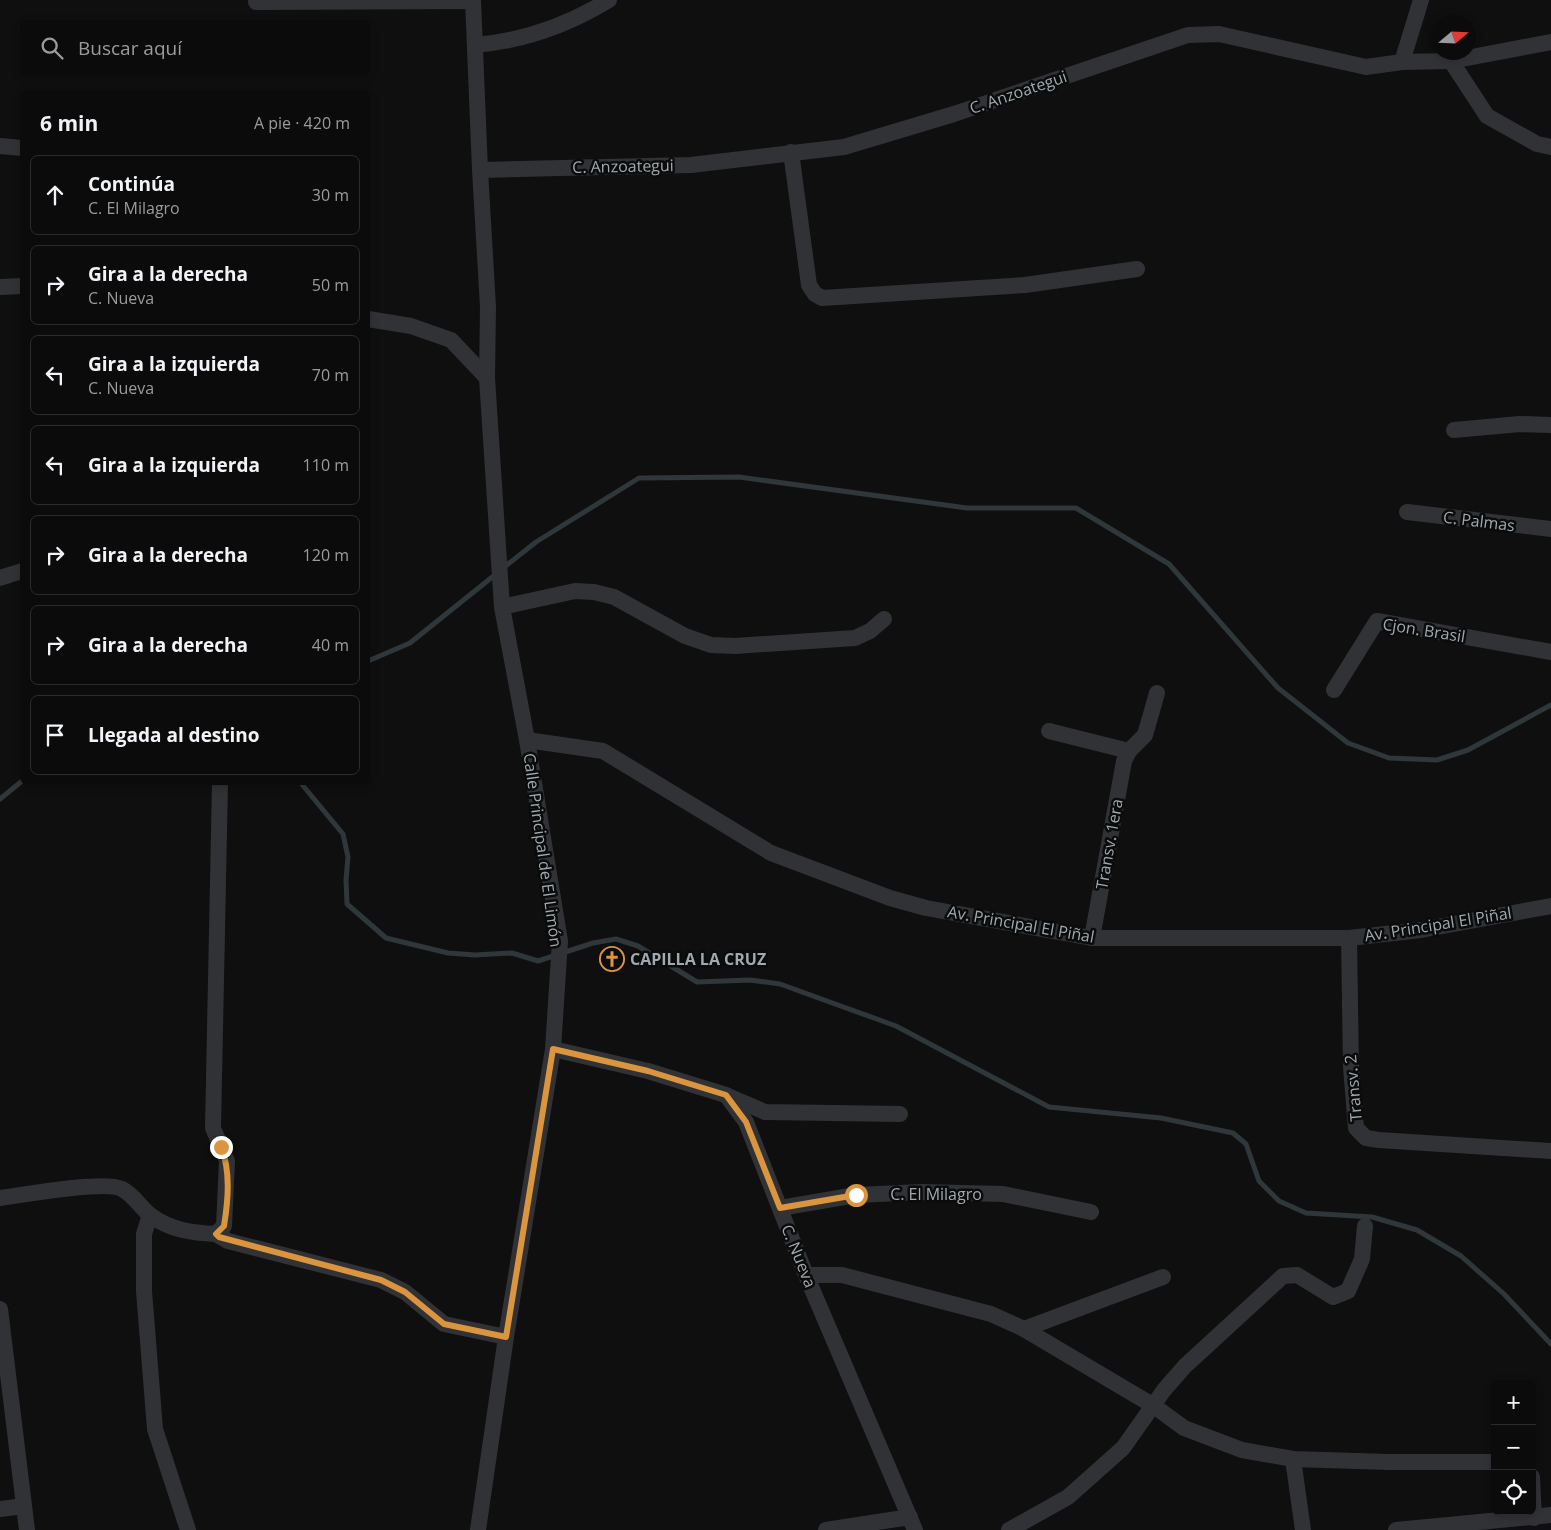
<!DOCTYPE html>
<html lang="es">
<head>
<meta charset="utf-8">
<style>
  :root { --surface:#0b0b0c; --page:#141415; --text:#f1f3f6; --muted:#9a9b9d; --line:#2b2b2d }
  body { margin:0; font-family:"Open Sans",sans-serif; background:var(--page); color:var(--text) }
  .controls { position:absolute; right:15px; bottom:15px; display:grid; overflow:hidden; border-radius:8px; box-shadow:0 2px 8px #0003 }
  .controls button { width:45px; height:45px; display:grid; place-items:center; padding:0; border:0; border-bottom:1px solid var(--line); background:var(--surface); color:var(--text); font:25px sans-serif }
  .compass { position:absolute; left:1431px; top:15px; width:45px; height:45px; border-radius:50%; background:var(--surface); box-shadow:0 2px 8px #0003; rotate:71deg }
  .stop { position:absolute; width:15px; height:15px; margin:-11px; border:4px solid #da953e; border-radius:50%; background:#fff }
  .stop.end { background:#da953e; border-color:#fff; box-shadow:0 1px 5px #0008 }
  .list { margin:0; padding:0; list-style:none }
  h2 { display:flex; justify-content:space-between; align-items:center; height:65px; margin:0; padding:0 20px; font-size:21px }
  h2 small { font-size:16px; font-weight:400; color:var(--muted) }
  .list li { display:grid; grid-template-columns:32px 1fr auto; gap:15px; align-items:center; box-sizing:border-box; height:80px; margin:0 10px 10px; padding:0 10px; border:1px solid var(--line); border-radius:8px }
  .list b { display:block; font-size:19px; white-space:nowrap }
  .list p { margin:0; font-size:16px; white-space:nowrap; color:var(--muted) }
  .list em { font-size:16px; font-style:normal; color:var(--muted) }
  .icon { flex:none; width:28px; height:28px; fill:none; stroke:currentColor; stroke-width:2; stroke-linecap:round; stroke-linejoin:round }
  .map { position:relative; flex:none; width:1551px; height:1530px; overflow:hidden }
  .search { position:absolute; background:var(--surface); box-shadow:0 2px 8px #0003; left:20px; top:20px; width:350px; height:55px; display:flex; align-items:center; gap:12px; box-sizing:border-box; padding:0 18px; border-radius:8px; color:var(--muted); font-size:19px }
  .panel { position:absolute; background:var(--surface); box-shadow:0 2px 8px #0003; left:20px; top:90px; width:350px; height:695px; border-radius:8px }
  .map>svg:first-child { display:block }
</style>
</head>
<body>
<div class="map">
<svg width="1551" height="1530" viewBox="0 0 1551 1530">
  <rect width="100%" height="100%" fill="#0f0f10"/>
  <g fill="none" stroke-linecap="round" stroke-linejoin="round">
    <g stroke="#2f373b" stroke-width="5">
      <polyline points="503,568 536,542 639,478 739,477 967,508 1076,508 1169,564 1278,688 1348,743 1389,758 1437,760 1468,750 1551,705"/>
      <polyline points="368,661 410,643 496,574"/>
      <polyline points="300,782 343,834 348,857 346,880 347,904 386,938 448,953 475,955 512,953 538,961 593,943 616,939 638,946 697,982 750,980 780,984 896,1026 1049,1107 1161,1118 1233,1133 1246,1144 1259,1181 1279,1201 1306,1213 1372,1217 1417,1230 1461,1256 1504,1294 1551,1344"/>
      <polyline points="0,799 22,781"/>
    </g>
    <g stroke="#313235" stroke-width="16">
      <polyline points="473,0 480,170 488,307 487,378 502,607 527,740 560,941 553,1049 506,1337 478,1530"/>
      <polyline points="256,2 473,1"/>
      <path d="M475,45C524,41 568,25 609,0"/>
      <polyline points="1451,61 1487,116 1537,144 1551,147"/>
      <polyline points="1402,62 1421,0"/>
      <polyline points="0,146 22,148"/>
      <polyline points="791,152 809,285 815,294 822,298 1025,285 1137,269"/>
      <polyline points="480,170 691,165 844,147 954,114 1188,35 1219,34 1366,67 1402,62 1451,61 1551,42"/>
      <polyline points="0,287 22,286"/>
      <polyline points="368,319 411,326 451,340 487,378"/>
      <polyline points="1454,430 1520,424 1551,425"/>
      <polyline points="1407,512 1551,529"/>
      <polyline points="0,578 22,571"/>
      <polyline points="502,607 575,591 594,592 614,597 685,636 711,645 735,646 855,638 870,631 884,619"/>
      <polyline points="1334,690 1377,621 1551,652"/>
      <polyline points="1049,731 1129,751"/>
      <polyline points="527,740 603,751 771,853 890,898 926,908 1092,938 1349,938 1421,930 1551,906"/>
      <polyline points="1092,938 1124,761 1129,751 1145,735 1157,693"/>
      <polyline points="1349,938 1351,1067 1356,1128 1366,1138 1379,1140 1551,1151"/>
      <polyline points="553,1049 648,1071 726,1095 746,1122 806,1275 915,1530"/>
      <polyline points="728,1096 765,1112 900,1114"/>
      <path d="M0,1198C22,1195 106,1180 122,1189C134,1195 140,1207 150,1215C170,1230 192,1233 216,1234L224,1226L227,1161L213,1128L220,782"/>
      <polyline points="780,1208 856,1195 922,1192 1003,1194 1091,1212"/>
      <polyline points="150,1215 144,1234 144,1291 155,1429 188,1530"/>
      <polyline points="216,1234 228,1241 381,1280 405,1292 444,1324 506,1337"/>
      <polyline points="806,1275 842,1275 991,1314 1024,1329 1154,1406 1184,1428 1242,1450 1293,1459 1389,1462 1495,1462"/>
      <polyline points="0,1309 27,1530"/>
      <polyline points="1024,1329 1163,1277"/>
      <polyline points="1293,1459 1303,1530"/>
      <polyline points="1532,1477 1534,1518"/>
      <polyline points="0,1509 24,1506"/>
      <polyline points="826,1530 910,1517"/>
      <polyline points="1009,1530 1068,1497 1123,1448 1164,1390 1185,1366 1283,1276 1297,1275 1333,1297 1348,1291 1362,1259 1365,1226"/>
      <polyline points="1396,1530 1551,1515"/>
    </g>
  </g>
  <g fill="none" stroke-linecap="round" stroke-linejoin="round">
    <path stroke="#da953e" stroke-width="6" d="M221,1147C231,1171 228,1201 224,1226L216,1234L219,1237L381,1280L405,1292L444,1324L506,1337L553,1049L648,1071L726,1095L746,1122L780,1208L856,1195"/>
  </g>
  <defs>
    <symbol id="church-ring" viewBox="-11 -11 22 22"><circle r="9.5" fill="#0a0b0b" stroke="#da953e" stroke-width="1.5"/><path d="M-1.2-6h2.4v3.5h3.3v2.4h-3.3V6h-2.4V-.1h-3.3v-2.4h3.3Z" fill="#da953e"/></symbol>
  </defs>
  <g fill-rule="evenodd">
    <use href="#church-ring" x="598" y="945" width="28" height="28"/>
  </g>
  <g text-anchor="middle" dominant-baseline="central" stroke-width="5" stroke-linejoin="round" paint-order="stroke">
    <g font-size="16" fill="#a2a8b0" stroke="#0a0b0b">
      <text transform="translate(1018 92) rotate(-19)">C. Anzoategui</text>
      <text transform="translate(623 166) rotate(-1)">C. Anzoategui</text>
      <text transform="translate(1479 521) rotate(7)">C. Palmas</text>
      <text transform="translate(1424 630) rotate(9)">Cjon. Brasil</text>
      <text transform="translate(1109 844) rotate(-80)">Transv. 1era</text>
      <text transform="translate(543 850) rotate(82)">Calle Principal de El Limón</text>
      <text transform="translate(1021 924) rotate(10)">Av. Principal El Piñal</text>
      <text transform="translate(1438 924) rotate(-9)">Av. Principal El Piñal</text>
      <text transform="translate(1353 1088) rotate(-95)">Transv. 2</text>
      <text x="936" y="1194">C. El Milagro</text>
      <text transform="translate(799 1256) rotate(68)">C. Nueva</text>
    </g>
    <g font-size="16" font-weight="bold" fill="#a2a8b0" stroke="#0a0b0b" text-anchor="start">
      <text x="630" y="959">CAPILLA LA CRUZ</text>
    </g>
  </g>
</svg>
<div class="controls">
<button>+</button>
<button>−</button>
<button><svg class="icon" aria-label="locate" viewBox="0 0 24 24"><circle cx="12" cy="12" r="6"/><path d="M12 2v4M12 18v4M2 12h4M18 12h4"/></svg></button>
</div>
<svg class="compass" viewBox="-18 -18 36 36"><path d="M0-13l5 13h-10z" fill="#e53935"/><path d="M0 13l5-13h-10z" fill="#9a9b9d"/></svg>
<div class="stop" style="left:856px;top:1195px"></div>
<div class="stop end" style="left:221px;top:1147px"></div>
<div class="search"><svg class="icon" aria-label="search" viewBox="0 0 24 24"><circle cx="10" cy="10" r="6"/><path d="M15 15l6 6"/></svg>Buscar aquí</div>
<section class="panel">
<h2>6 min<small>A pie · 420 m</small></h2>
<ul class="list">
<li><svg class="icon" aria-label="ahead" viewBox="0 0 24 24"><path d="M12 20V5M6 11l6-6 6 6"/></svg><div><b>Continúa</b><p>C. El Milagro</p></div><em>30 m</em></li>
<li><svg class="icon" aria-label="right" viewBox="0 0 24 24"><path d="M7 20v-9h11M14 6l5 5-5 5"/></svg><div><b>Gira a la derecha</b><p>C. Nueva</p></div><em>50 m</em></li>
<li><svg class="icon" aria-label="left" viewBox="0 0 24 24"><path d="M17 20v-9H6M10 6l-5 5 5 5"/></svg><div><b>Gira a la izquierda</b><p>C. Nueva</p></div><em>70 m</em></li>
<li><svg class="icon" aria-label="left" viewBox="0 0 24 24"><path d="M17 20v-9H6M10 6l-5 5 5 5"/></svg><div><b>Gira a la izquierda</b></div><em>110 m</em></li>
<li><svg class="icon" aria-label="right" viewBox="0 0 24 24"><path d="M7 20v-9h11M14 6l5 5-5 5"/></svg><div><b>Gira a la derecha</b></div><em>120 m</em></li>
<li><svg class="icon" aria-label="right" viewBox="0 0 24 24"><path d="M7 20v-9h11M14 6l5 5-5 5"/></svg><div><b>Gira a la derecha</b></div><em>40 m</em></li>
<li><svg class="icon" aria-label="arrive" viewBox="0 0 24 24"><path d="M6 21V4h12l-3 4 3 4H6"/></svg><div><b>Llegada al destino</b></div></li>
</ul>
</section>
</div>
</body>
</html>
